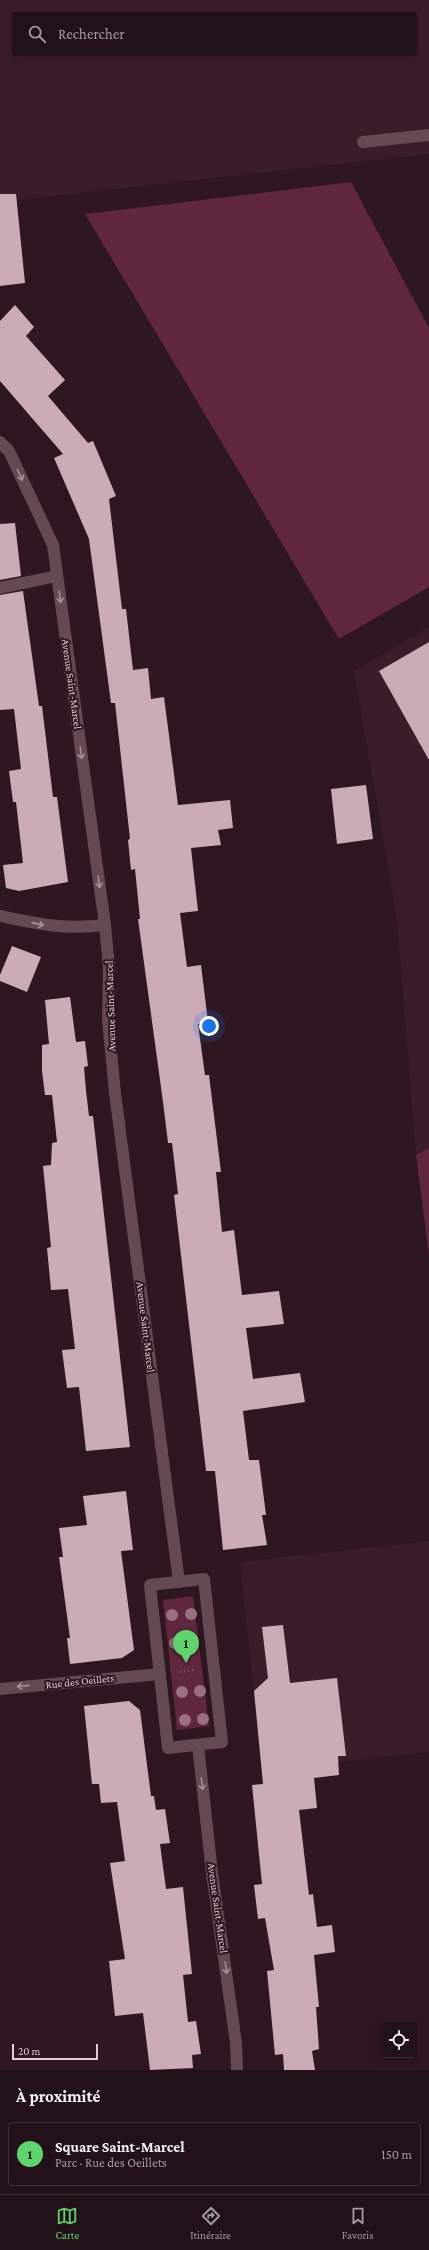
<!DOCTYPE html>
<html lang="fr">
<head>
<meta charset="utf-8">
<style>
  :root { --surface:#221118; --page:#2e1f25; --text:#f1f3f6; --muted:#a29da2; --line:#3f3137; --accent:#5ed56c }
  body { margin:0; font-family:"Crimson Pro",serif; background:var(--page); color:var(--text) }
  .controls { position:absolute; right:12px; bottom:12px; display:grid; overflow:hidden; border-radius:4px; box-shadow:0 2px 6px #0003 }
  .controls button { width:36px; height:36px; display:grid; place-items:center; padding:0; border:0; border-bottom:1px solid var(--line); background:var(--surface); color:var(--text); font:20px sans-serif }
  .scale { position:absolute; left:12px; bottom:10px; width:86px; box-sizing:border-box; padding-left:4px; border:2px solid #decdd3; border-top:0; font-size:11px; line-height:14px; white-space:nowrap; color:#decdd3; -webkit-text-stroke:3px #2e1720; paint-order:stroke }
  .you { position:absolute; left:209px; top:1026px; width:14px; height:14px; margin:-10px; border:3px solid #fff; border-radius:50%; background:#1a73e8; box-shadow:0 0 0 6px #1a73e833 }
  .badge { display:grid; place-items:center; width:26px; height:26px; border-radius:50%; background:var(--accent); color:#111; font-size:13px; font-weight:700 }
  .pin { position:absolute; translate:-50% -33px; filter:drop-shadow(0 1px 2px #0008) }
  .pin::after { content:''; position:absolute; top:21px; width:14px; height:12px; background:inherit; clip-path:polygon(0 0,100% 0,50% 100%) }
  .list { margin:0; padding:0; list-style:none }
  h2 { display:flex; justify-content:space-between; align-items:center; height:52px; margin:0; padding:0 16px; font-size:17px }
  h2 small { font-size:13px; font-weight:400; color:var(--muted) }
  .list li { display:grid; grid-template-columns:26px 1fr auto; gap:12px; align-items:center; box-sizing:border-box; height:64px; margin:0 8px 8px; padding:0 8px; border:1px solid var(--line); border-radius:4px }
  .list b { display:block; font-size:15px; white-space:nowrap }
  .list p { margin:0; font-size:13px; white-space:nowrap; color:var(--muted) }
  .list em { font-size:13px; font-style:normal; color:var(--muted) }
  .icon { flex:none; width:22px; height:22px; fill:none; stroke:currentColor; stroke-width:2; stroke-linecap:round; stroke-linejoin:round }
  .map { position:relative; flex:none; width:429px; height:2070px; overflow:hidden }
  .search { position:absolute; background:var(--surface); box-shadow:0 2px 6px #0003; left:12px; right:12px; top:12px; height:44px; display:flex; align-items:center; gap:10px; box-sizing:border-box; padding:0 14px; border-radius:4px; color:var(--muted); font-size:15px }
  .sheet { height:124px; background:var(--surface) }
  nav { display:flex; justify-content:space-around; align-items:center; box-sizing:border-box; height:56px; border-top:1px solid var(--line); background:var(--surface); font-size:11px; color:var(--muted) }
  nav a { display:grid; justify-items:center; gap:2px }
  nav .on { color:var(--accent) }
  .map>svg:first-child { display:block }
</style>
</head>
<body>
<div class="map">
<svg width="429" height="2070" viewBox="0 0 429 2070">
  <rect width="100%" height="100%" fill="#2e1720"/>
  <g fill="#3b1d29" fill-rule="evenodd">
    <path d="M0,0H429V154L0,202ZM14,14H415V54H14Z"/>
    <polygon points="429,627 429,1148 416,1155 397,919 354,671"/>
    <polygon points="429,1541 429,1752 262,1770 240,1562"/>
  </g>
  <g fill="#60273f">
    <polygon points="351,182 429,328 429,587 339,639 85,214"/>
    <polygon points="429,1148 429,1255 416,1155"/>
    <polygon points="193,1596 209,1726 177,1730 163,1600"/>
  </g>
  <g fill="#cbabb6">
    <polygon points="0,194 16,194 25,283 0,286"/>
    <polygon points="15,305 34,327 26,336 65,380 48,396 88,443 93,441 116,496 109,499 122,609 126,609 133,670 148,668 151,699 164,697 178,805 230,800 233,828 218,830 221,845 191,848 198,911 180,913 187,967 201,965 208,1022 198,1024 205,1075 209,1075 221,1172 216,1172 222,1232 234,1230 242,1295 279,1291 284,1324 246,1328 253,1379 300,1373 305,1402 243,1411 249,1460 259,1460 266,1515 262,1515 267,1545 223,1550 215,1471 206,1471 174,1195 178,1194 172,1143 168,1143 163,1102 138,919 140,919 135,869 131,870 128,840 130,839 115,703 111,703 89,539 54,458 63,454 0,381 0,321"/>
    <polygon points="15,523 21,576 0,580 0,524"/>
    <polygon points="23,591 39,706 42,706 53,797 57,797 68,882 19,891 6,888 3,865 23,863 16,802 13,802 9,771 21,769 14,709 0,710 0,595"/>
    <polygon points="429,642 429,760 379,671"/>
    <polygon points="366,785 373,839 337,844 331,789"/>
    <polygon points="12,946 41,957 27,992 0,981 0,975"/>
    <polygon points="70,997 76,1042 85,1041 88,1066 84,1067 86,1091 89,1116 93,1116 130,1447 86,1451 79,1387 67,1388 62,1350 75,1349 68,1289 51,1290 47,1248 51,1247 43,1166 51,1165 52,1143 57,1142 52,1095 45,1095 42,1071 42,1045 49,1044 45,1000"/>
    <polygon points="126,1491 133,1550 121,1551 134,1650 122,1658 70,1664 67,1638 70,1638 59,1557 63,1557 59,1528 87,1525 83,1496"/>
    <polygon points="283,1625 290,1683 337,1678 346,1756 338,1756 339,1775 314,1778 317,1808 299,1810 309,1895 313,1894 317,1927 332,1925 335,1952 314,1955 319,2007 316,2007 319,2049 312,2051 315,2070 284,2070 283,2054 275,2055 267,1971 274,1970 265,1918 258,1919 254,1885 262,1884 252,1785 263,1784 254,1691 268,1678 262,1627"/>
    <polygon points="129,1701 140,1710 151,1796 154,1796 156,1810 165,1809 170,1843 160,1844 166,1889 183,1887 192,1974 183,1975 188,2022 196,2021 201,2054 192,2055 193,2068 150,2070 143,2013 115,2016 109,1961 125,1959 110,1863 125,1861 117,1802 101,1803 99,1784 92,1784 84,1706"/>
  </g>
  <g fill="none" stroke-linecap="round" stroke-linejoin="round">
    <polyline stroke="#7d6870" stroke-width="2.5" stroke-dasharray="1 3" stroke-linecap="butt" points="180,1672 193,1670"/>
    <polyline stroke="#654953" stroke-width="12" points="0,588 57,576"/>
    <g stroke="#654953" stroke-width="12">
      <polyline points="363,142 429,135"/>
      <polyline points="0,442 9,451 53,545 105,925 109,967 108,1020 115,1093 179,1582"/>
      <path d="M0,916C40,924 63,930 105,925"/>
      <polygon points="204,1579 222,1742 168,1748 150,1585"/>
      <polyline points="0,1689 160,1674"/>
      <polyline points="198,1745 212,1873 236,2043 237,2070"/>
    </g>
  </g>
  <g fill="#9b7181">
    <circle cx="191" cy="1614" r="6"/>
    <circle cx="172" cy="1615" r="6"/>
    <circle cx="193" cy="1642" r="6"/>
    <circle cx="175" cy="1643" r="6"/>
    <circle cx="200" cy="1691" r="6"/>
    <circle cx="182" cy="1692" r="6"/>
    <circle cx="203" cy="1719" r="6"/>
    <circle cx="185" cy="1720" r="6"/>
  </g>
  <defs><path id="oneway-shaft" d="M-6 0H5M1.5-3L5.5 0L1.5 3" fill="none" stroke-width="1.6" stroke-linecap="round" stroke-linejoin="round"/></defs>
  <g stroke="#a89299">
    <use href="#oneway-shaft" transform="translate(20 475) rotate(65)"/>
    <use href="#oneway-shaft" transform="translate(60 597) rotate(82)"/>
    <use href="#oneway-shaft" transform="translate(81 753) rotate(82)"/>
    <use href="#oneway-shaft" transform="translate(99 882) rotate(82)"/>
    <use href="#oneway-shaft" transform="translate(38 924) rotate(13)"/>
    <use href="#oneway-shaft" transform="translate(23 1686) rotate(174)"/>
    <use href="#oneway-shaft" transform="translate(202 1784) rotate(83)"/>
    <use href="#oneway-shaft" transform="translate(226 1968) rotate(82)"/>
  </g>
  <g text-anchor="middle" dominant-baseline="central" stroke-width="4" stroke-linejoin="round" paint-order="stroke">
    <g font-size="11" fill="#decdd3" stroke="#2e1720">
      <text transform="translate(72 684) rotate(82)">Avenue Saint-Marcel</text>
      <text transform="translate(110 1006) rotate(-92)">Avenue Saint-Marcel</text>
      <text transform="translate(146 1327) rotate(83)">Avenue Saint-Marcel</text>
      <text transform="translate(80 1681) rotate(-6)">Rue des Oeillets</text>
      <text transform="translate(218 1908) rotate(82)">Avenue Saint-Marcel</text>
    </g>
  </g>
</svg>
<div class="controls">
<button><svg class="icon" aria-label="locate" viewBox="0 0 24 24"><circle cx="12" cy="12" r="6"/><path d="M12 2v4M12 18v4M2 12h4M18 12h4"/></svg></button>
</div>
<div class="scale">20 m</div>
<div class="you"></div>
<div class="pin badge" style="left:186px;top:1663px">1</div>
<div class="search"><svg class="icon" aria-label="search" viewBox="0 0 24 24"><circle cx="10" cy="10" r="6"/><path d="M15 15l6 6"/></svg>Rechercher</div>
</div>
<section class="sheet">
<h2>À proximité<small></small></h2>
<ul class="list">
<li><span class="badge">1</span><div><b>Square Saint-Marcel</b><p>Parc · Rue des Oeillets</p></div><em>150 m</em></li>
</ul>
</section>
<nav>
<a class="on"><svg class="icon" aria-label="map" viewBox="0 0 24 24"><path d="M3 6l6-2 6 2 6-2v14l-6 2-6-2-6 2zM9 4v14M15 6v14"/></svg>Carte</a>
<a><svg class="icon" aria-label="directions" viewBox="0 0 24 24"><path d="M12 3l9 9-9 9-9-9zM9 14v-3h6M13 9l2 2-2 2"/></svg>Itinéraire</a>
<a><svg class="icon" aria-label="saved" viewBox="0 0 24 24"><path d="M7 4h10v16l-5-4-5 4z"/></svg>Favoris</a>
</nav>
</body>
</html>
